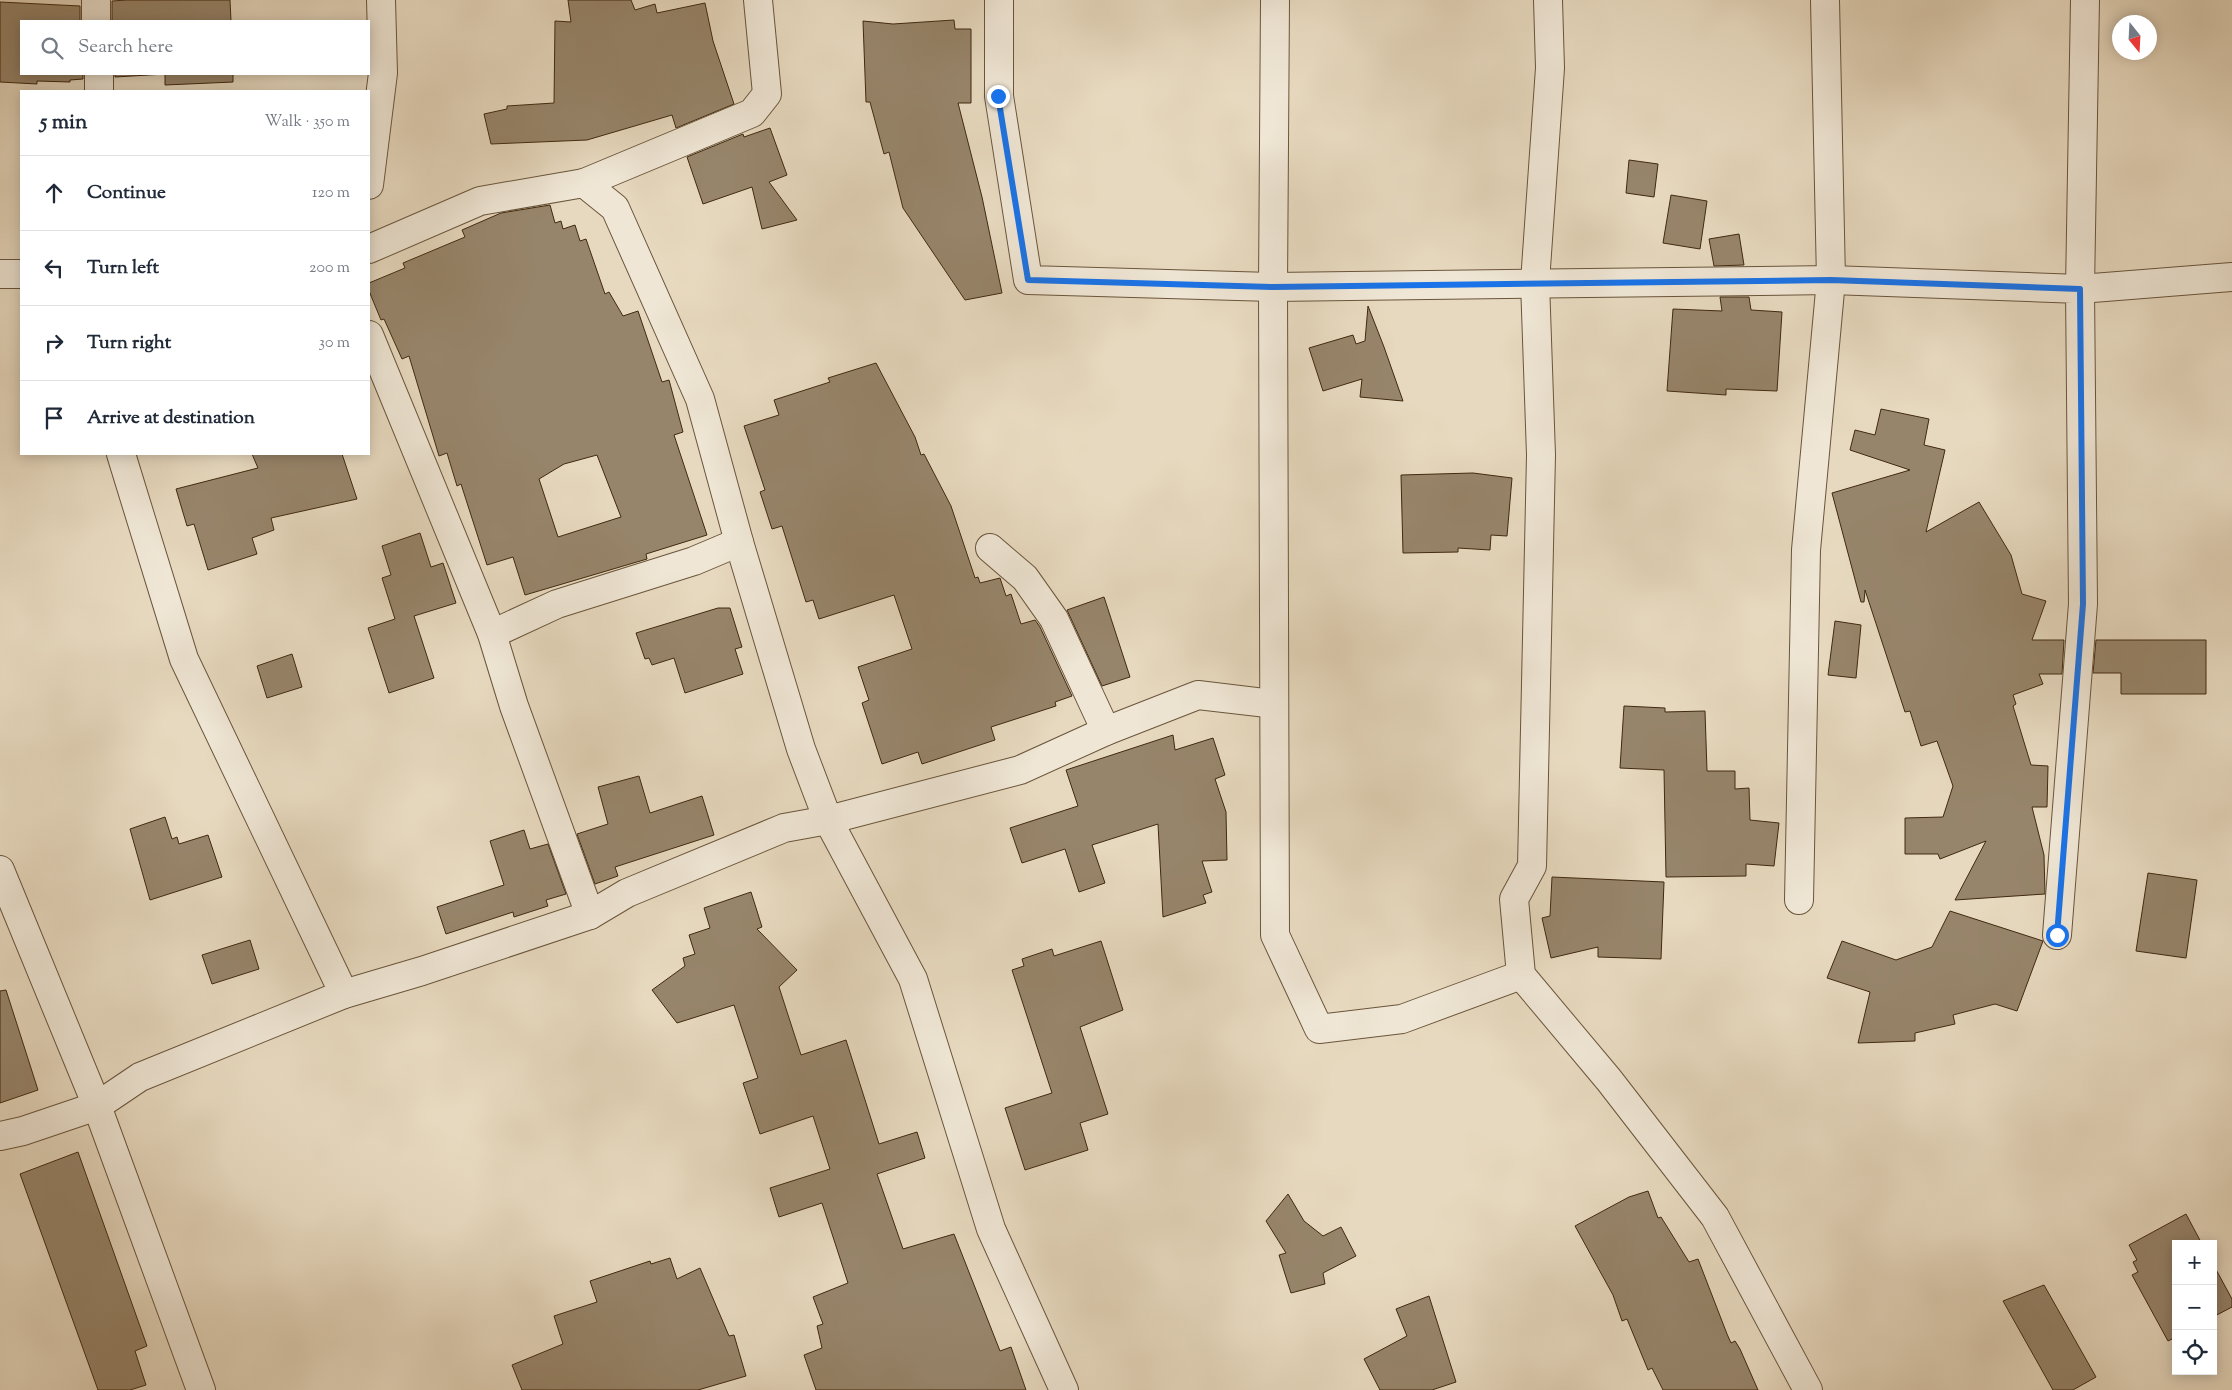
<!DOCTYPE html>
<html lang="en">
<head>
<meta charset="utf-8">
<style>
  :root { --surface:#fff; --page:#f6f6f7; --text:#1f2937; --muted:#747a83; --line:#e0e1e3 }
  body { margin:0; font-family:"Sorts Mill Goudy",serif; background:var(--page); color:var(--text) }
  .controls { position:absolute; right:15px; bottom:15px; display:grid; overflow:hidden; border-radius:0px; box-shadow:0 2px 12px #0003 }
  .controls button { width:45px; height:45px; display:grid; place-items:center; padding:0; border:0; border-bottom:1px solid var(--line); background:var(--surface); color:var(--text); font:25px sans-serif }
  .compass { position:absolute; left:2112px; top:15px; width:45px; height:45px; border-radius:50%; background:var(--surface); box-shadow:0 2px 12px #0003; rotate:162deg }
  .stop { position:absolute; width:15px; height:15px; margin:-11px; border:4px solid #1a73e8; border-radius:50%; background:#fff }
  .stop.end { background:#1a73e8; border-color:#fff; box-shadow:0 1px 5px #0008 }
  .list { margin:0; padding:0; list-style:none }
  h2 { display:flex; justify-content:space-between; align-items:center; height:65px; margin:0; padding:0 20px; font-size:21px }
  h2 small { font-size:16px; font-weight:400; color:var(--muted) }
  .list li { display:grid; grid-template-columns:32px 1fr auto; gap:15px; align-items:center; box-sizing:border-box; height:75px; padding:0 20px; border-top:1px solid var(--line) }
  .list b { display:block; font-size:19px; white-space:nowrap }
  .list em { font-size:16px; font-style:normal; color:var(--muted) }
  .icon { flex:none; width:28px; height:28px; fill:none; stroke:currentColor; stroke-width:2; stroke-linecap:round; stroke-linejoin:round }
  .map { position:relative; flex:none; width:2232px; height:1390px; overflow:hidden }
  .search { position:absolute; background:var(--surface); box-shadow:0 2px 12px #0003; left:20px; top:20px; width:350px; height:55px; display:flex; align-items:center; gap:12px; box-sizing:border-box; padding:0 18px; border-radius:0px; color:var(--muted); font-size:19px }
  .panel { position:absolute; background:var(--surface); box-shadow:0 2px 12px #0003; left:20px; top:90px; width:350px; height:365px; border-radius:0px }
  .map>svg:first-child { display:block }
</style>
</head>
<body>
<div class="map">
<svg width="2232" height="1390" viewBox="0 0 2232 1390">
  <rect width="100%" height="100%" fill="#e7d9bf"/>
  <filter id="stains"><feTurbulence type="fractalNoise" baseFrequency=".004" numOctaves="4"/><feColorMatrix values="0 0 0 0 .2 0 0 0 0 .09 0 0 0 0 .02 0 0 0 .5 -.17"/></filter>
  <radialGradient id="worn" r=".72"><stop offset=".6" stop-color="#630" stop-opacity="0"/><stop offset="1" stop-color="#630" stop-opacity=".3"/></radialGradient>
  <g fill="#97856b" stroke="#40290f" fill-rule="evenodd">
    <polygon points="127,0 230,0 231,21 112,21 112,1"/>
    <polygon points="568,0 631,0 635,10 655,4 657,13 705,3 713,41 734,104 676,128 672,115 587,140 491,144 484,114 507,109 507,106 554,103 555,21 571,22"/>
    <polygon points="0,2 80,6 80,21 21,21 21,74 83,74 83,79 70,80 70,82 37,81 37,84 0,82"/>
    <polygon points="954,20 955,29 971,29 971,103 958,103 982,197 1002,293 965,300 903,208 889,152 884,154 870,102 866,102 863,21 893,24"/>
    <polygon points="115,74 233,74 233,82 165,85 165,74 115,77"/>
    <polygon points="770,128 787,175 769,182 797,220 762,229 752,187 703,204 687,157 743,134 744,137"/>
    <polygon points="1629,160 1658,164 1654,197 1626,193"/>
    <polygon points="1671,195 1707,201 1700,249 1663,243"/>
    <path d="M550,205L555,223L561,221L563,229L575,225L580,241L586,239L605,294L609,292L623,316L638,311L662,382L669,380L683,432L674,435L707,535L646,554L647,559L525,595L513,557L487,565L461,484L457,486L447,453L439,456L409,356L402,359L384,319L381,320L369,291V283L405,268L403,263L465,237L462,230L501,213ZM597,455L621,517L558,537L539,479L564,464Z"/>
    <polygon points="1739,234 1744,265 1714,266 1709,239"/>
    <polygon points="1720,297 1749,297 1751,310 1782,312 1777,391 1726,389 1726,395 1667,391 1673,309 1722,311"/>
    <polygon points="1368,306 1384,347 1403,401 1360,397 1362,379 1323,391 1309,348 1353,335 1356,344 1365,341"/>
    <polygon points="876,363 915,437 921,455 924,454 951,506 975,578 978,577 980,583 1000,578 1006,596 1011,594 1021,624 1035,620 1040,627 1072,696 1055,702 1056,706 991,727 995,740 922,764 918,752 882,764 862,703 869,700 858,667 912,649 894,595 819,619 813,600 806,602 782,526 772,529 760,492 765,490 744,426 779,415 774,400 830,382 828,378"/>
    <polygon points="1881,409 1929,419 1924,445 1945,450 1926,532 1979,502 2011,555 2022,594 2046,601 2032,640 2064,640 2062,674 2039,674 2043,684 2013,695 2016,704 2013,706 2031,765 2048,766 2047,807 2032,807 2044,855 2045,894 1955,900 1986,841 1940,859 1938,854 1905,854 1905,818 1943,817 1953,786 1937,741 1921,746 1910,711 1905,712 1865,590 1864,602 1861,602 1832,493 1910,470 1850,450 1855,430 1875,435"/>
    <polygon points="252,454 342,454 357,499 271,518 274,530 252,538 257,554 208,570 194,524 187,526 176,489 258,468"/>
    <polygon points="1473,473 1512,478 1507,536 1491,535 1490,550 1458,548 1458,552 1403,553 1401,475"/>
    <polygon points="420,533 431,567 443,563 456,603 414,616 434,678 389,693 368,628 395,619 382,578 391,575 382,546"/>
    <polygon points="1104,597 1130,677 1102,686 1067,610"/>
    <polygon points="718,608 730,608 742,647 735,649 743,674 685,693 674,658 652,665 649,658 645,659 636,633"/>
    <polygon points="1835,621 1861,625 1856,678 1828,675"/>
    <polygon points="2096,640 2206,640 2206,694 2121,694 2121,673 2093,673"/>
    <polygon points="292,654 302,687 267,698 257,666"/>
    <polygon points="1624,706 1665,708 1665,712 1705,711 1707,771 1735,771 1735,789 1749,788 1750,820 1779,823 1774,866 1746,864 1746,876 1666,877 1664,770 1620,768"/>
    <polygon points="1173,735 1175,750 1213,738 1225,775 1215,779 1226,812 1227,860 1202,861 1212,892 1203,895 1206,903 1163,917 1158,824 1092,845 1105,883 1079,892 1065,849 1022,863 1010,828 1078,806 1066,770"/>
    <polygon points="639,776 650,813 702,796 714,835 615,867 618,876 595,884 577,834 608,824 598,787"/>
    <polygon points="165,817 172,839 177,837 179,844 208,835 222,877 150,900 130,829"/>
    <polygon points="524,830 530,849 548,844 566,894 546,900 548,906 514,917 513,912 446,934 437,907 504,885 490,841"/>
    <polygon points="2148,873 2197,880 2186,958 2136,951"/>
    <polygon points="1552,877 1664,882 1661,959 1598,957 1598,947 1551,958 1542,918 1550,916"/>
    <polygon points="751,892 762,927 757,929 797,970 779,987 801,1055 846,1040 879,1144 917,1132 925,1158 877,1174 903,1249 954,1234 1000,1351 1011,1347 1026,1390 816,1390 804,1355 822,1348 817,1326 823,1324 813,1297 848,1283 822,1203 779,1217 770,1188 830,1169 813,1116 760,1134 743,1083 758,1078 734,1005 677,1023 652,990 685,966 683,958 695,954 689,935 710,928 704,908"/>
    <polygon points="1950,911 2043,941 2017,1011 1995,1004 1953,1015 1955,1024 1915,1033 1915,1041 1858,1043 1870,992 1827,978 1842,941 1896,960 1932,947"/>
    <polygon points="250,940 259,969 212,984 202,955"/>
    <polygon points="1101,941 1123,1010 1080,1027 1108,1114 1080,1123 1088,1150 1025,1170 1005,1108 1052,1093 1012,970 1024,966 1022,959 1052,949 1054,956"/>
    <polygon points="6,990 38,1090 0,1103 0,991"/>
    <polygon points="78,1152 147,1346 135,1351 146,1385 130,1390 98,1390 20,1174"/>
    <polygon points="1648,1191 1658,1218 1661,1217 1689,1262 1698,1259 1727,1334 1731,1343 1735,1341 1740,1349 1758,1390 1663,1390 1652,1368 1648,1370 1627,1319 1622,1321 1613,1295 1575,1226 1629,1197"/>
    <polygon points="1288,1194 1304,1221 1323,1236 1341,1227 1356,1256 1323,1273 1325,1284 1291,1293 1279,1255 1286,1253 1266,1221"/>
    <polygon points="2186,1214 2202,1244 2176,1244 2176,1337 2168,1341 2132,1275 2138,1272 2133,1262 2137,1260 2129,1245"/>
    <polygon points="670,1258 677,1279 700,1268 729,1336 734,1335 746,1376 698,1390 522,1390 512,1365 563,1344 554,1316 597,1302 590,1281 650,1261 651,1264"/>
    <polygon points="2213,1264 2232,1299 2232,1307 2213,1317"/>
    <polygon points="2044,1285 2096,1377 2073,1390 2053,1390 2003,1301"/>
    <polygon points="1429,1296 1456,1382 1432,1390 1380,1390 1364,1359 1407,1336 1396,1309"/>
  </g>
  <g fill="none" stroke-linecap="round" stroke-linejoin="round">
    <defs>
      <g id="street">
        <polyline points="96,0 96,21"/>
        <polyline points="999,0 999,96 1028,280 1273,287 1831,280 2080,289 2083,604 2057,935"/>
        <polyline points="1275,0 1273,287 1275,935 1319,1029 1402,1019 1521,975"/>
        <polyline points="1548,0 1550,68 1535,282 1541,455 1532,866 1514,899 1521,975 1609,1080 1715,1217 1808,1390"/>
        <polyline points="2085,0 2080,289 2232,277"/>
        <polyline points="99,74 99,91"/>
        <polyline points="584,183 752,113 767,94 758,0"/>
        <polyline points="369,185 383,73 381,0"/>
        <polyline points="369,249 480,201 584,183 615,208 700,399 739,542 801,749 828,820 913,979 991,1229 1064,1390"/>
        <polyline points="0,274 21,274"/>
        <polyline points="369,335 492,634 514,706 590,915"/>
        <polyline points="121,454 184,659 344,994"/>
        <polyline points="990,548 1025,578 1054,619 1106,731"/>
        <polyline points="492,634 557,604 694,561 739,542"/>
        <polyline points="0,870 97,1106 201,1390"/>
        <polyline points="1799,900 1806,550 1831,280 1825,0"/>
        <polyline points="0,1136 23,1131 97,1106 140,1077 344,994 422,971 590,915 627,893 784,828 828,820 1020,770 1106,731 1198,695 1274,704"/>
      </g>
    </defs>
    <use href="#street" stroke="#6a553b" stroke-width="30"/>
    <use href="#street" stroke="#efe6d5" stroke-width="28"/>
  </g>
  <g fill="none" stroke-linecap="round" stroke-linejoin="round">
    <polyline stroke="#1a73e8" stroke-width="6" points="998,96 1028,280 1273,287 1831,280 2080,289 2083,604 2057,935"/>
  </g>
  <rect width="100%" height="100%" filter="url(#stains)"/>
  <rect width="100%" height="100%" fill="url(#worn)"/>
</svg>
<div class="controls">
<button>+</button>
<button>−</button>
<button><svg class="icon" aria-label="locate" viewBox="0 0 24 24"><circle cx="12" cy="12" r="6"/><path d="M12 2v4M12 18v4M2 12h4M18 12h4"/></svg></button>
</div>
<svg class="compass" viewBox="-18 -18 36 36"><path d="M0-13l5 13h-10z" fill="#e53935"/><path d="M0 13l5-13h-10z" fill="#747a83"/></svg>
<div class="stop" style="left:2057px;top:935px"></div>
<div class="stop end" style="left:998px;top:96px"></div>
<div class="search"><svg class="icon" aria-label="search" viewBox="0 0 24 24"><circle cx="10" cy="10" r="6"/><path d="M15 15l6 6"/></svg>Search here</div>
<section class="panel">
<h2>5 min<small>Walk · 350 m</small></h2>
<ul class="list">
<li><svg class="icon" aria-label="ahead" viewBox="0 0 24 24"><path d="M12 20V5M6 11l6-6 6 6"/></svg><div><b>Continue</b></div><em>120 m</em></li>
<li><svg class="icon" aria-label="left" viewBox="0 0 24 24"><path d="M17 20v-9H6M10 6l-5 5 5 5"/></svg><div><b>Turn left</b></div><em>200 m</em></li>
<li><svg class="icon" aria-label="right" viewBox="0 0 24 24"><path d="M7 20v-9h11M14 6l5 5-5 5"/></svg><div><b>Turn right</b></div><em>30 m</em></li>
<li><svg class="icon" aria-label="arrive" viewBox="0 0 24 24"><path d="M6 21V4h12l-3 4 3 4H6"/></svg><div><b>Arrive at destination</b></div></li>
</ul>
</section>
</div>
</body>
</html>
